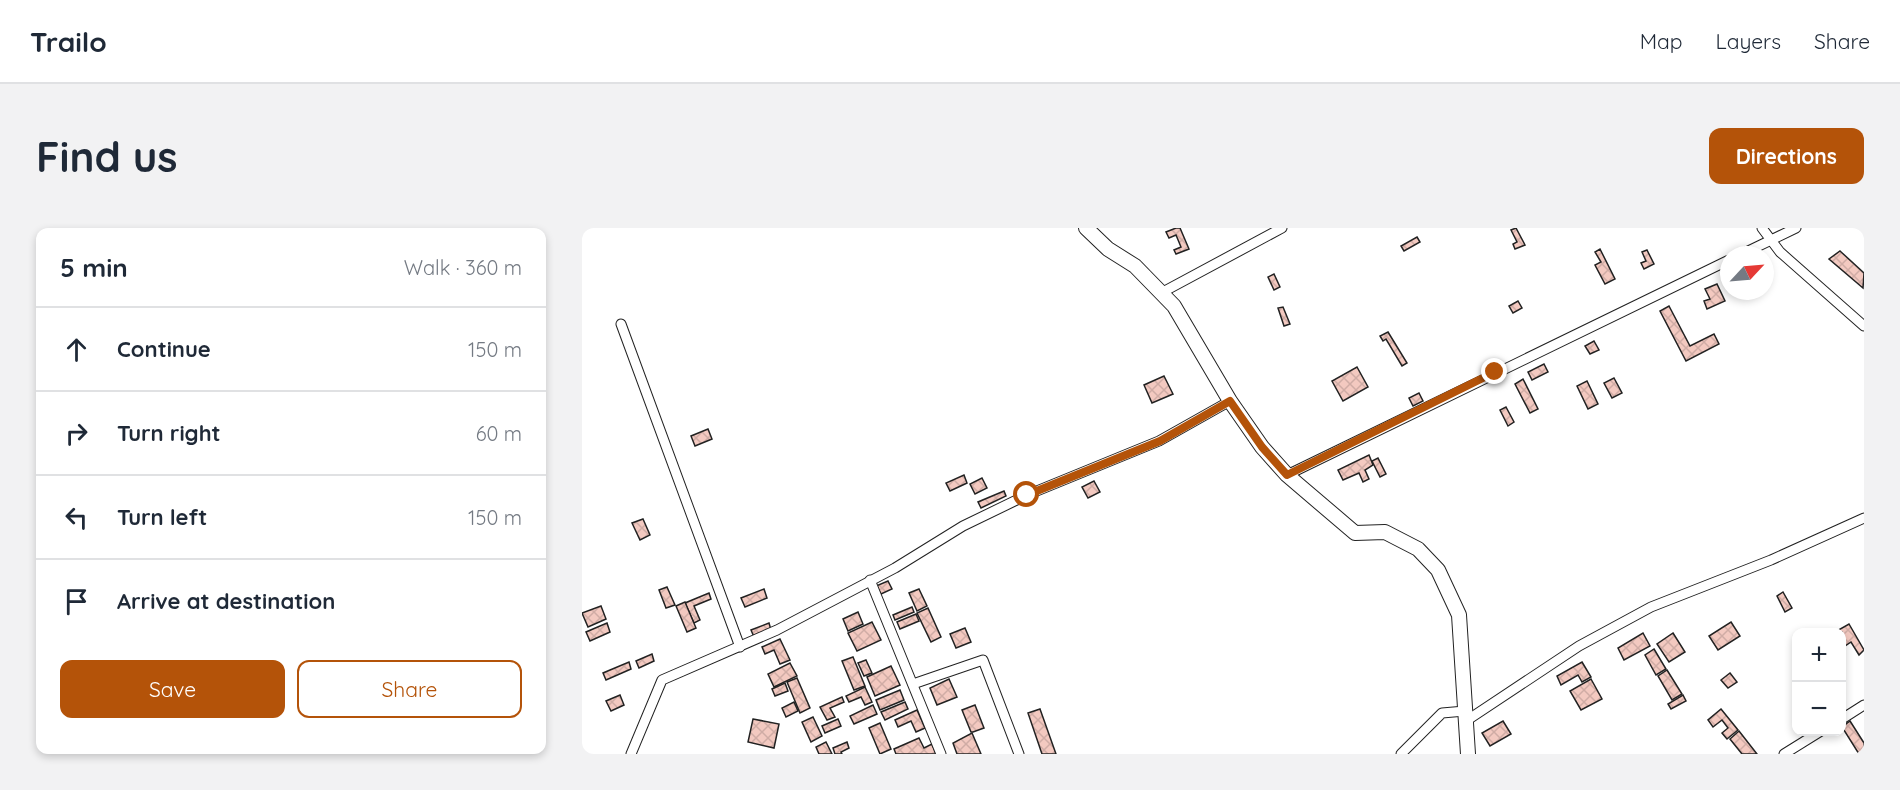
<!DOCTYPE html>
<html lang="en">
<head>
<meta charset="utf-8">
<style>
  :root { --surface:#fff; --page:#f2f2f3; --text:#1f2937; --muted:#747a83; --line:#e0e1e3; --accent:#b45309 }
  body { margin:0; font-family:Quicksand,sans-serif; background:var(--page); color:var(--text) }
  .controls { position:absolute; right:18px; bottom:18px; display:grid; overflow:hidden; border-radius:12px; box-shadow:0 3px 9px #0003 }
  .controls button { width:54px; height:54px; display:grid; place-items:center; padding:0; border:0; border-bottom:2px solid var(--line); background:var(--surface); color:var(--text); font:30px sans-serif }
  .compass { position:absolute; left:1138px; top:18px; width:54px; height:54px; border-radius:50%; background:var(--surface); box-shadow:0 3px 9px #0003; rotate:64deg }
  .stop { position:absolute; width:18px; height:18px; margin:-14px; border:4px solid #b45309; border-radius:50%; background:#fff }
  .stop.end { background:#b45309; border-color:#fff; box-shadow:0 2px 6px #0008 }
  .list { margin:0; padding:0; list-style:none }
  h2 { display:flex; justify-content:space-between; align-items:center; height:78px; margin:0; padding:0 24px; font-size:26px }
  h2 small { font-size:20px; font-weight:400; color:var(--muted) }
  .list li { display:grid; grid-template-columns:39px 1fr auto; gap:18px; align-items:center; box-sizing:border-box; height:84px; padding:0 24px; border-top:2px solid var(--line) }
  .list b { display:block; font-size:22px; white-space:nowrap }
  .list em { font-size:20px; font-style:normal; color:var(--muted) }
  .actions { display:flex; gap:12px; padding:18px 24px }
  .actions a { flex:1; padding:14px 0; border:2px solid var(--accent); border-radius:12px; text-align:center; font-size:21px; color:var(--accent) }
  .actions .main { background:var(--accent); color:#fff }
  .icon { flex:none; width:33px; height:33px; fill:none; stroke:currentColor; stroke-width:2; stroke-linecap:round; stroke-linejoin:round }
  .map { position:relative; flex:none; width:1282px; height:526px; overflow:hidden; border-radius:12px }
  header { display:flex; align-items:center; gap:36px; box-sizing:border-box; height:84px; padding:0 30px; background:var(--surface); border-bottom:2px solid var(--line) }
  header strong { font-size:28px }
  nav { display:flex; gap:33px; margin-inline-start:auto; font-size:21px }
  .intro { display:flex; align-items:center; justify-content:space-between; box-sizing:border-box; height:144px; padding:0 36px }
  h1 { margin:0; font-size:42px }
  .button { padding:15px 27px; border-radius:12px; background:var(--accent); color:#fff; font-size:21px; font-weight:700 }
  main { display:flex; gap:36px; padding:0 36px }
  aside { flex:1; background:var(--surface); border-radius:12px; box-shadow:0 3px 9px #0003 }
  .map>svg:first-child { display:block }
</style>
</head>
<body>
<header>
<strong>Trailo</strong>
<nav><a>Map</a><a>Layers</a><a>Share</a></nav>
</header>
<div class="intro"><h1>Find us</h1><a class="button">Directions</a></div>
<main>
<aside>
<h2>5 min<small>Walk · 360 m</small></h2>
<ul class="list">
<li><svg class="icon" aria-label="ahead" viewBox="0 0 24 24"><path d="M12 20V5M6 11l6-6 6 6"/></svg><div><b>Continue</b></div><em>150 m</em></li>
<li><svg class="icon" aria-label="right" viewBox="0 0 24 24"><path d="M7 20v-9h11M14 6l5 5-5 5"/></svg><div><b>Turn right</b></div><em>60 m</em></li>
<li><svg class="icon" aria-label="left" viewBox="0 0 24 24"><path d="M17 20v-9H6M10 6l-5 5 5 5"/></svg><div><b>Turn left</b></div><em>150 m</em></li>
<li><svg class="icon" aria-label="arrive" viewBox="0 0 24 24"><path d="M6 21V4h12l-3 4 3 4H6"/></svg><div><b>Arrive at destination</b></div></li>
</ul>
<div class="actions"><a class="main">Save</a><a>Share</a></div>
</aside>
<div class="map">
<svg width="1282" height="526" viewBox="0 0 1282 526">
  <defs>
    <pattern id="building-cross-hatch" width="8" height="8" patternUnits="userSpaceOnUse" patternTransform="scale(1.5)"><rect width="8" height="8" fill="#f3c9c0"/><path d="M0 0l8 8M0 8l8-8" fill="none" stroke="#d0aca5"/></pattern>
  </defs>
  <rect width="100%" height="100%" fill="#fff"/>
  <g fill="url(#building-cross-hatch)" stroke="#222" stroke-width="1.5">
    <polygon points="594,0 598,0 607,21 594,26 592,22 599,19 594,7 587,10 584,4"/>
    <polygon points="934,0 943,17 933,21 931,16 935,14 929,2"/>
    <polygon points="835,9 838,14 822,23 819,18"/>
    <polygon points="1018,21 1033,51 1023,56 1013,37 1019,34 1013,24"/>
    <polygon points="1065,22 1072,36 1062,41 1059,35 1064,33 1060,24"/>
    <polygon points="1258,23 1282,45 1281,60 1247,31"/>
    <polygon points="692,46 698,59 692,62 686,49"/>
    <polygon points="1135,56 1143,73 1125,81 1122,73 1128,71 1123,61"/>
    <polygon points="936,73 940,80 931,85 927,78"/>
    <polygon points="1087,78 1108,118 1132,106 1137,116 1104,133 1078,83"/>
    <polygon points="701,79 708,96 702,98 696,80"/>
    <polygon points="806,104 825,135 820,138 804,111 801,113 798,108"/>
    <polygon points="1012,113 1017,122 1008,126 1003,118"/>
    <polygon points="962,136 966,144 950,152 946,144"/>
    <polygon points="775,139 786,159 761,173 750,153"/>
    <polygon points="582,148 591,166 570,175 562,157"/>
    <polygon points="1032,150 1040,165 1030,170 1022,155"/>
    <polygon points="941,151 956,181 948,185 933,156"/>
    <polygon points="1005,153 1016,176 1006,181 995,158"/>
    <polygon points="837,165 841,173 831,178 827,170"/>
    <polygon points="924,179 932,194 926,198 918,182"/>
    <polygon points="126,201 130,211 113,218 109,208"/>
    <polygon points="787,227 791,237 783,242 787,251 781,254 777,245 761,252 756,242"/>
    <polygon points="796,230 804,246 798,249 790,233"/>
    <polygon points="382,247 385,255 368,263 364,255"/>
    <polygon points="400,250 405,260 393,266 388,256"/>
    <polygon points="512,253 518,264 506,270 500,259"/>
    <polygon points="422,263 424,268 399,280 396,274"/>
    <polygon points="61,291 68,307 58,312 50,295"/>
    <polygon points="306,353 310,361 299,366 294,358"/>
    <polygon points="85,359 93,377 84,380 77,362"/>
    <polygon points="182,361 185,370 163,379 159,370"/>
    <polygon points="337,361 345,378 335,383 327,365"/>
    <polygon points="1201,364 1210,380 1203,384 1195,368"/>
    <polygon points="127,365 129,371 112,378 118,392 112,395 103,375"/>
    <polygon points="103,374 114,400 105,404 94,378"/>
    <polygon points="19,378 24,391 6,399 0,385"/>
    <polygon points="330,379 332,384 313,392 311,387"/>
    <polygon points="346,380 359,409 349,414 335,385"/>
    <polygon points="276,384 281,396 266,403 261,391"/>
    <polygon points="334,386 337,393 318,401 315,394"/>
    <polygon points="290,394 299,412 275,423 266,405"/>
    <polygon points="1149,394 1158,408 1136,422 1127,408"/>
    <polygon points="25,395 28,404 8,413 4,404"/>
    <polygon points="187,395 189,402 172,409 169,402"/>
    <polygon points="1267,396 1282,422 1277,427 1269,414 1260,420 1260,404 1253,404"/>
    <polygon points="383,400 389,414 374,420 368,406"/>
    <polygon points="1061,405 1068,418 1042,432 1036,420"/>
    <polygon points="1091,405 1103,424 1087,434 1075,416"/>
    <polygon points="198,411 208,432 198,436 192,422 183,426 180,419"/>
    <polygon points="1072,421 1084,441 1074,447 1063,427"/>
    <polygon points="70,426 72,433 57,440 54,433"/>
    <polygon points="271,429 283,458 272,462 260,433"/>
    <polygon points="284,432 290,445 282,448 276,435"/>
    <polygon points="47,434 49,441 24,452 21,445"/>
    <polygon points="1000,434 1009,449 1000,454 996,447 979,457 975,448"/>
    <polygon points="208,435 215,448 192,459 186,446"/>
    <polygon points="309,438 318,457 293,468 285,449"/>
    <polygon points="1085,442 1100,466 1090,472 1076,448"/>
    <polygon points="1148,445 1155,454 1146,460 1139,452"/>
    <polygon points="215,450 228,480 218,485 205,454"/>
    <polygon points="367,451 375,469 355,477 348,460"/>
    <polygon points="1009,451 1020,471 999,482 988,463"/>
    <polygon points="203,455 206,463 193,468 190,461"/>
    <polygon points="283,459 290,474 283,477 279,469 267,474 264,468"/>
    <polygon points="318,462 322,472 298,482 294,472"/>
    <polygon points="38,467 42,477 29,483 24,473"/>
    <polygon points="1101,467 1104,473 1089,481 1086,476"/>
    <polygon points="260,469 262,474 248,480 253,489 245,492 238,479"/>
    <polygon points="212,474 216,483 204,489 200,480"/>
    <polygon points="323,474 326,481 303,492 299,484"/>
    <polygon points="291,477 295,486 272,496 268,488"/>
    <polygon points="393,477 402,500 391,504 389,504 380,482"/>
    <polygon points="458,481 474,526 460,526 446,485"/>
    <polygon points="1139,481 1156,502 1145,511 1140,505 1146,500 1140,492 1131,499 1126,492"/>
    <polygon points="335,482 343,500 334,504 329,493 316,499 313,492"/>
    <polygon points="231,489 240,508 229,514 220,494"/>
    <polygon points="171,491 197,496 192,520 166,514"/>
    <polygon points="256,491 259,498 243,505 240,498"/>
    <polygon points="921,493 929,506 908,518 900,505"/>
    <polygon points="1268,493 1282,515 1282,526 1277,526 1260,499"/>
    <polygon points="298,495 309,521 298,526 287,500"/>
    <polygon points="1157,503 1175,526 1160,526 1148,511"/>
    <polygon points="390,505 399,526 375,526 371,515"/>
    <polygon points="337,510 342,520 350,516 354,526 314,526 312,521"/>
    <polygon points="244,514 250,526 237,526 234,519"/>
    <polygon points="265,514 267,520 259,524 260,526 253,526 251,520"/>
  </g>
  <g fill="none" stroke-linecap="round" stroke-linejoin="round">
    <defs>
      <g id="street">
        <polyline points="1180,0 1198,24 1282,98"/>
        <polyline points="1158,27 1214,0"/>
        <polyline points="579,65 700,0"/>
        <polyline points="39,96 158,419"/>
        <polyline points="705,247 1147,32"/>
        <polyline points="288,352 359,526"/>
        <polyline points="331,456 401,432 437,526"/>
        <polyline points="1260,491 1282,477"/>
        <polyline points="884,493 997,418 1069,379 1189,332 1282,290"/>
        <polyline points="49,526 80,452 195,402 313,340 381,298 445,267 577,213 648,173"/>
        <polyline points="819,526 860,485 883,483"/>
        <polyline points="1202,526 1239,503"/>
      </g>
      <polyline id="secondary" points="504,0 526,21 553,38 592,78 648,173 680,219 705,247 773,305 803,304 836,321 856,342 877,387 886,526"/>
    </defs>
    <use href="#street" stroke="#222" stroke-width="11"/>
    <use href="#secondary" stroke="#222" stroke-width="16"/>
    <use href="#street" stroke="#fff" stroke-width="9"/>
    <use href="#secondary" stroke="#fff" stroke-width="14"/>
  </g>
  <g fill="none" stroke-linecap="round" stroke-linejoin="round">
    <polyline stroke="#b45309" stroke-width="8" points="445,267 578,213 648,173 680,219 705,247 913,144"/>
  </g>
</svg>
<div class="controls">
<button>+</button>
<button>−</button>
</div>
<svg class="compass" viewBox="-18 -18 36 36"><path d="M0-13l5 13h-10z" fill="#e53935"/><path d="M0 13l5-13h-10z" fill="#747a83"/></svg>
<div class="stop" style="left:445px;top:267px"></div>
<div class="stop end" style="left:913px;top:144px"></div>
</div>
</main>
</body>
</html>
